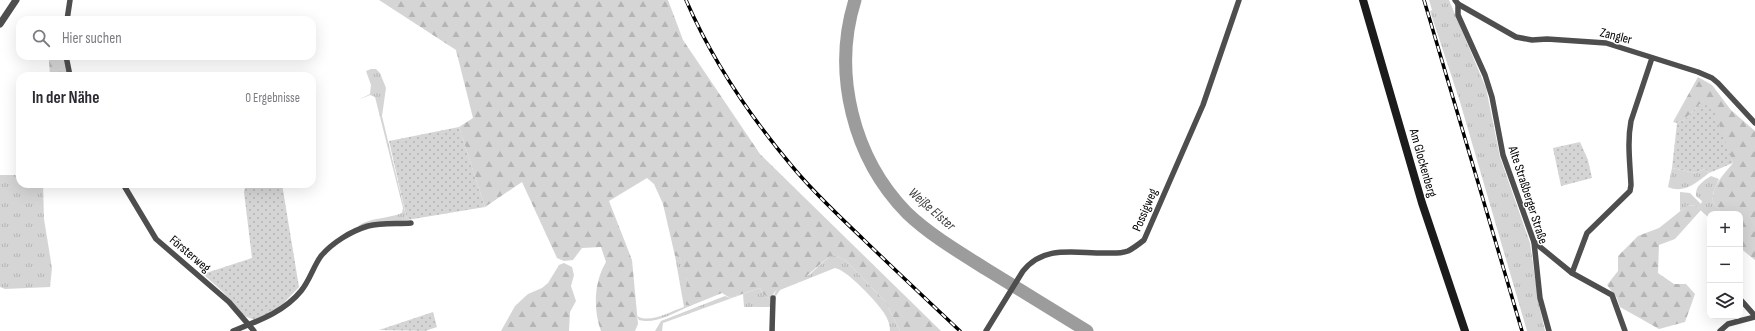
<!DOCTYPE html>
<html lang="de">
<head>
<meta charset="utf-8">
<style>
  :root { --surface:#fff; --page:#f2f2f3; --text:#2b2b33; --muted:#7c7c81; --line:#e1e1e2 }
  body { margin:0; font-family:"Sofia Sans Condensed",sans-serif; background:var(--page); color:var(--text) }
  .controls { position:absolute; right:12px; bottom:12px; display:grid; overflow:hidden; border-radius:8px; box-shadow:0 4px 16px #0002 }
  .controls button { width:36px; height:36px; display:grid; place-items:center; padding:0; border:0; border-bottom:1px solid var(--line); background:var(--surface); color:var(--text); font:20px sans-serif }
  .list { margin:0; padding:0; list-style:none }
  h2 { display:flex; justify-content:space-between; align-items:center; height:52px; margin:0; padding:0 16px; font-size:17px }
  h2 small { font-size:13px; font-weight:400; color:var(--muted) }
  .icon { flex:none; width:22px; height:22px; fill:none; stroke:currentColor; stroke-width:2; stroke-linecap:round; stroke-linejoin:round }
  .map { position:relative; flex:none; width:1755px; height:331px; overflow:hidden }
  .search { position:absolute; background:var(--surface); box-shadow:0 4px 16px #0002; left:16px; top:16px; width:300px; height:44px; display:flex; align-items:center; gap:10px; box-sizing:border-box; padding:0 14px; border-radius:12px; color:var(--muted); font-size:15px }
  .panel { position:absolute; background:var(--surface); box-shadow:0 4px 16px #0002; left:16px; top:72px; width:300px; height:116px; border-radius:12px }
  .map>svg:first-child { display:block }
</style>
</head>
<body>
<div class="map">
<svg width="1755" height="331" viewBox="0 0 1755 331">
  <defs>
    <pattern id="grass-tufts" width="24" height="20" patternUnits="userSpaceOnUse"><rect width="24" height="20" fill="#d5d5d5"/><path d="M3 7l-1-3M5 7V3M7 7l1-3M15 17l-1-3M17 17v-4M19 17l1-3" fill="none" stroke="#b5b5b5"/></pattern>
    <pattern id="forest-firs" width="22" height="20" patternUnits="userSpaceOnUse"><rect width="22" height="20" fill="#d5d5d5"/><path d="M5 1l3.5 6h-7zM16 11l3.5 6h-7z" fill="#b5b5b5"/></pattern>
    <pattern id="garden-dots" width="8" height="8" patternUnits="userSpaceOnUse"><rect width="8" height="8" fill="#d5d5d5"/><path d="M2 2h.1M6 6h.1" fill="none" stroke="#b5b5b5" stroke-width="1.8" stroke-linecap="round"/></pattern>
  </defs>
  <rect width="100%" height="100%" fill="#fff"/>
  <g fill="url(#grass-tufts)">
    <polygon points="1429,0 1449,0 1486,88 1500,157 1530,243 1539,305 1545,331 1527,331 1460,102 1430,11 1432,10"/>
    <path d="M371,69H376L380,73L386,88L382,116L407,220L360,228L358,226C372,217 387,219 402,213L403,208L375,97L370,95L358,100L370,94L371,85L366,71Z"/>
    <path d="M1672,168L1695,173L1705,169L1709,173C1696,183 1684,194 1668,187Z"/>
    <polygon points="0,175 20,175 20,184 43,184 44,219 52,268 50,287 5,289 0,287"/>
    <path d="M1711,176L1719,179L1713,193L1712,201L1723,214H1710V219L1696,206L1689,205L1680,211V192L1690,193L1701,204L1702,201L1696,196C1695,186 1703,181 1711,176Z"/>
    <path d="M675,256L679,257C691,273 686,286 686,305L690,306C676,312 654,325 639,320L637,316C650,324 671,311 684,307Z"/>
    <path d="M830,256H836L845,260L885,301L900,331H890C890,325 888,319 884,313C877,302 847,270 835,268L780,290L776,296L775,301V331H773L774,295L779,284L783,280L809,275Z"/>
    <polygon points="760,288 763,294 770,299 770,307 744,307 743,294 663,323 662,331 655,331 661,321 725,296 730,298"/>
  </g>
  <g fill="url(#forest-firs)">
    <path d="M379,0H668L683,40L760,154L941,331H900L885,301L845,260L836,256H830L803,279L794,281L783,280L770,299L763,294L760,288L730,298L722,293L690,306L686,305C681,292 692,281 684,269C682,265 682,261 679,257L675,256L663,204L654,184L647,178L609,201L632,260L638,324L635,331H601C593,309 594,282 606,262L601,247L582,248L573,260L564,261L557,258L522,182L485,207L459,127L473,118L456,50Z"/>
    <polygon points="60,56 64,56 69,76 50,76 49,60"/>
    <path d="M1698,77L1712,85L1731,110L1755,131V260L1740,248V214H1723L1712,201C1713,185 1723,175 1733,163L1725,143L1700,104L1684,120L1677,123L1673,122Z"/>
    <polygon points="1688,205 1696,206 1701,210 1675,239 1659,245 1658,273 1674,284 1686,284 1695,294 1685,322 1659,329 1620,307 1617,298 1607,285 1618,271 1618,256 1638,236 1659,228"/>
    <polygon points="564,263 572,267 574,275 571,286 576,301 570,312 569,331 501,331 515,306 528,294 542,288 548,283 559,265"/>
  </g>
  <g fill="url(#garden-dots)">
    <polygon points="1700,104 1713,107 1733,163 1709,173 1705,169 1695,173 1672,168 1677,123 1684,120"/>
    <polygon points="459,127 485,207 407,220 389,141"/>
    <polygon points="1580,142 1588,160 1592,178 1561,186 1553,148"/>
    <polygon points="246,184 282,184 299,287 277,310 255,320 244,316 223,292 203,274 252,258 244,192"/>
    <polygon points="433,312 437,327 425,331 379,330"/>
  </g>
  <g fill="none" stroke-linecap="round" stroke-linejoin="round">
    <path stroke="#9c9c9c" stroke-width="13" d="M855,0C832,73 853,158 907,213C930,235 959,252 986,269C1020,290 1053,310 1087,331"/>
    <g stroke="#4e4e4e" stroke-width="5.5">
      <polyline points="1455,0 1458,4 1458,15 1485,75 1492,97 1503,155 1534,242 1540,298 1549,331"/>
      <polyline points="1458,4 1516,37 1532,40 1547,39 1606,43 1698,72 1712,78 1718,83 1755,123"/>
      <polyline points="67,20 70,0"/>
      <polyline points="66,56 70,76"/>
      <polyline points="123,184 156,239 229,302 254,331"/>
      <polyline points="1534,242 1572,273 1612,295 1625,331"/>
      <path d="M1572,273L1587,233L1630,191L1631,185C1630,163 1627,142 1631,121L1652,58"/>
      <polyline points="1740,299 1755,316"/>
      <path d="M233,331C258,321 284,312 301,291C310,280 313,267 321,256C332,243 351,231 368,226C381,223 397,224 411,223"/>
      <polyline points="772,331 773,298"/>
      <path d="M986,331L1023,271C1044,245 1073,253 1104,253C1112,253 1120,254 1128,251C1134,248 1139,244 1144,240L1203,105L1239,0"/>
      <polyline points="1720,331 1728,324 1755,317"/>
    </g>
    <polyline stroke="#4e4e4e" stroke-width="7" points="0,24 16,0"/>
    <polyline stroke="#1b1b1b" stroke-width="8" points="1363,0 1422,203 1465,331"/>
    <defs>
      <g id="rail">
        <path d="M686,0C712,60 749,115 791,165C813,192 838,215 863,239C895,270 927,300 960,331"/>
        <polyline points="1424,0 1522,331"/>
      </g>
    </defs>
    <use href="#rail" stroke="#000" stroke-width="3.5"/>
    <use href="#rail" stroke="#fff" stroke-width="2" stroke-dasharray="6" stroke-linecap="butt"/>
  </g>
  <g text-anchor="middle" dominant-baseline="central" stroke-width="3" stroke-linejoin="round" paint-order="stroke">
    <g font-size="13" fill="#000" stroke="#fff">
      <text transform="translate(1616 36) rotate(14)">Zangler</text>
      <text transform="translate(1423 163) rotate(74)">Am Glockenberg</text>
      <text transform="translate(1528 195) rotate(72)">Alte Straßberger Straße</text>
      <text transform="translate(1145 210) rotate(-67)">Possigweg</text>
      <text transform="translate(190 254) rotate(40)">Försterweg</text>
    </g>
    <g font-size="14" font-style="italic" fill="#3d3d3d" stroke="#fff">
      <text transform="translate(932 209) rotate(41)">Weiße Elster</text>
    </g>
  </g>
</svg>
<div class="controls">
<button>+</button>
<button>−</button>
<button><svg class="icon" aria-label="layers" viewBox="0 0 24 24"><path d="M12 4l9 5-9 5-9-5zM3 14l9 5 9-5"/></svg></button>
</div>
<div class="search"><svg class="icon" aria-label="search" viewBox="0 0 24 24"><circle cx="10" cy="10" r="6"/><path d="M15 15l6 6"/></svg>Hier suchen</div>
<section class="panel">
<h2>In der Nähe<small>0 Ergebnisse</small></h2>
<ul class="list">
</ul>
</section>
</div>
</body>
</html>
